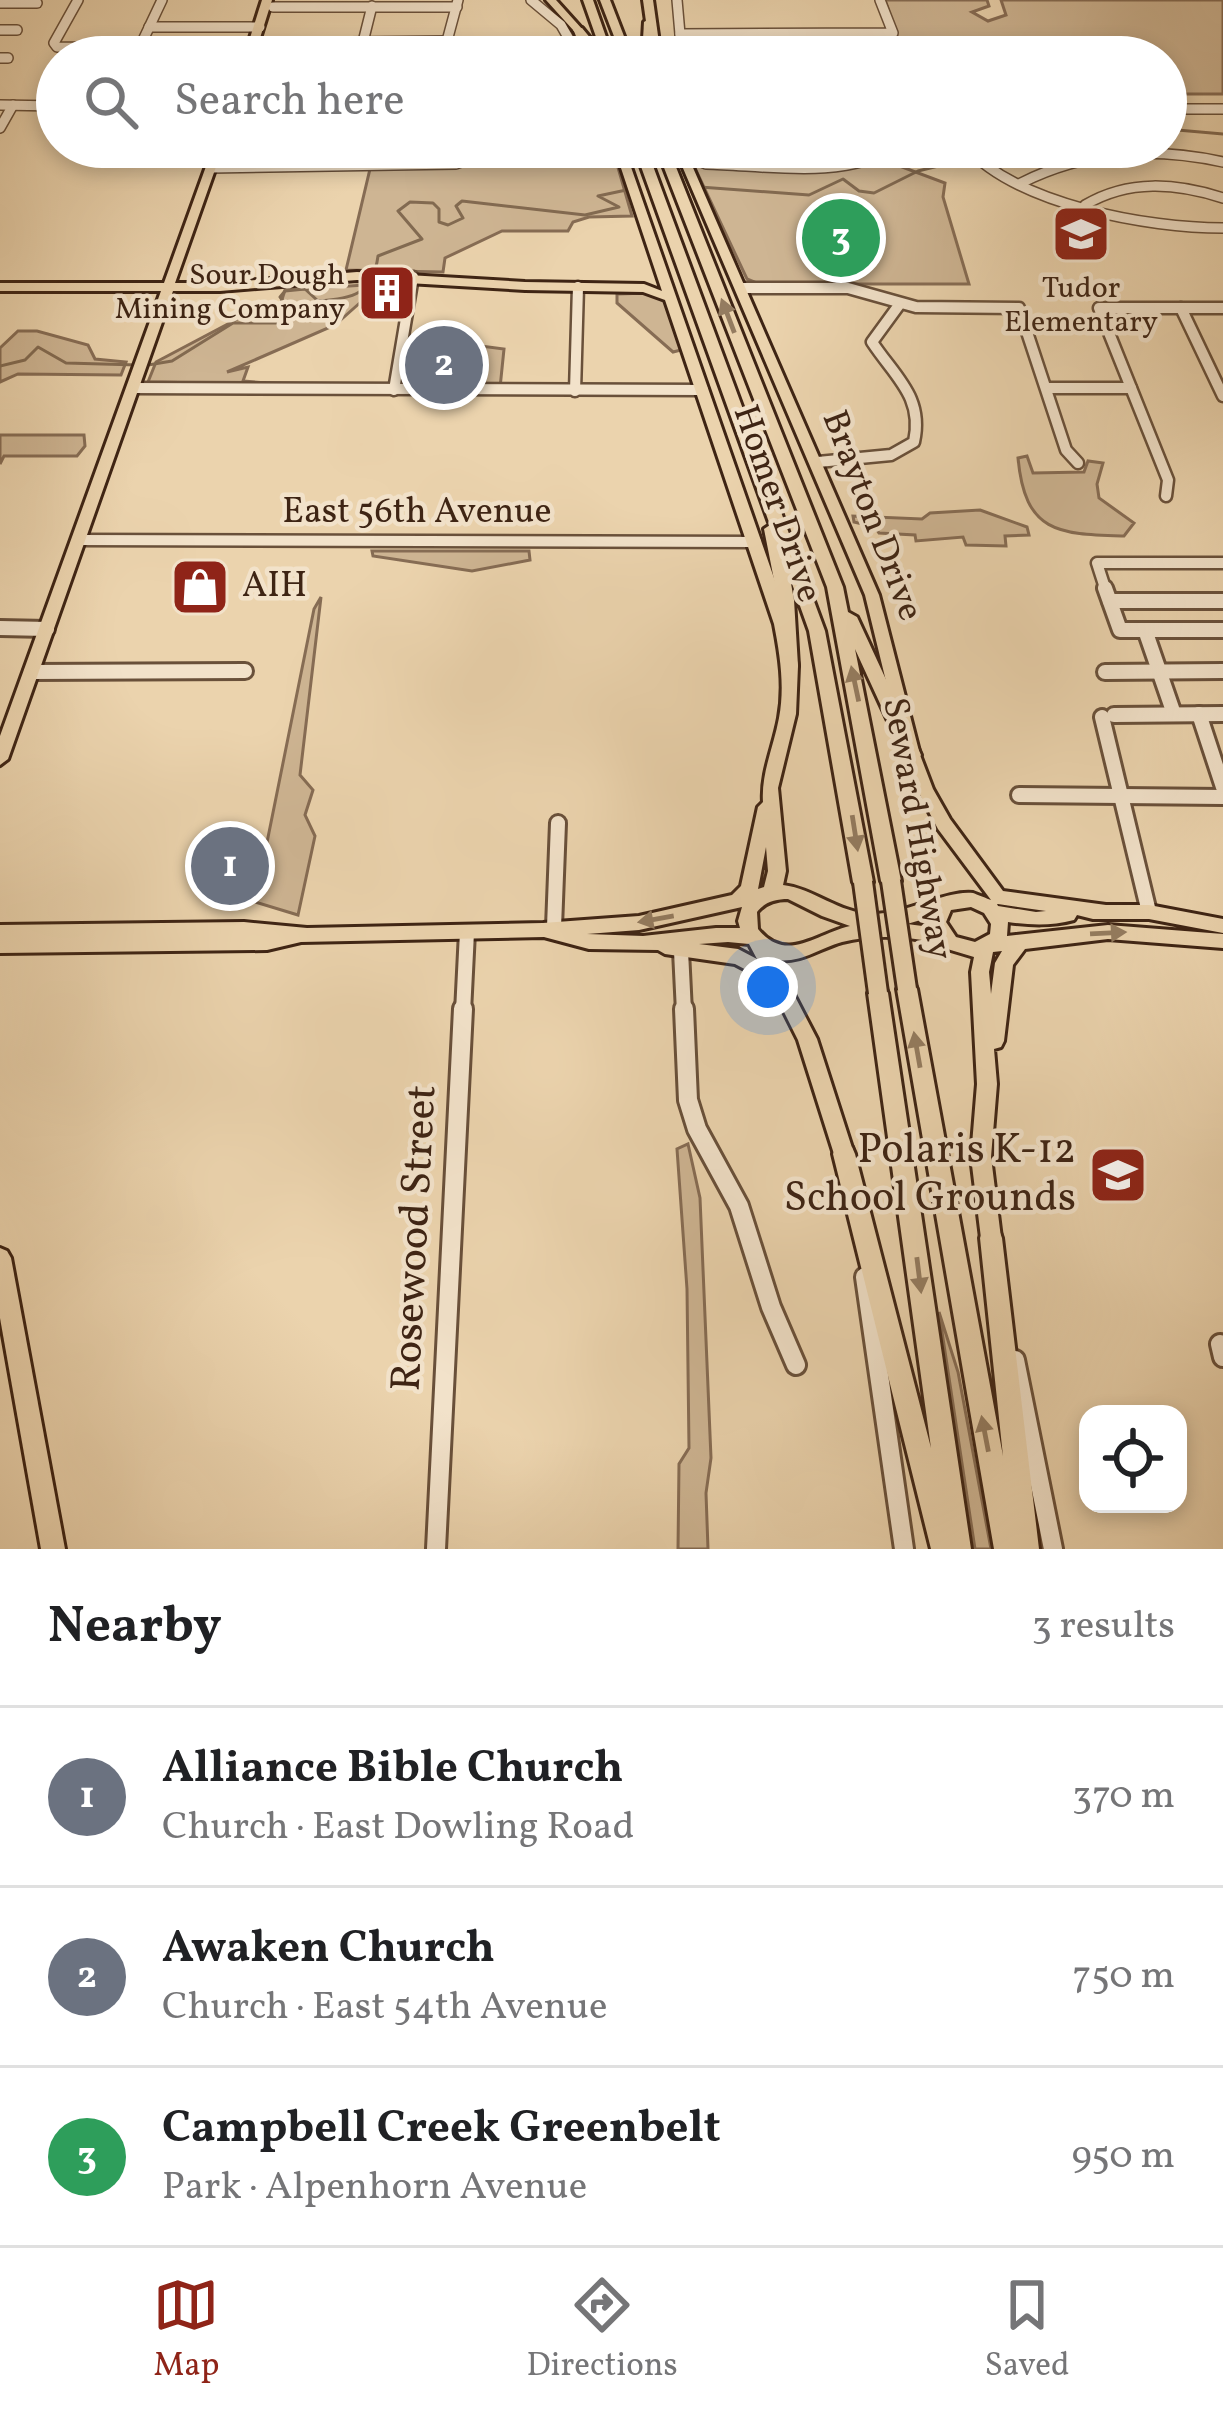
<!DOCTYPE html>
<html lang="en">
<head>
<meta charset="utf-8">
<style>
  :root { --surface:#fff; --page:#f6f6f6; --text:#202124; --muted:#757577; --line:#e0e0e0; --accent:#8f2418 }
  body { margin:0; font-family:Vollkorn,serif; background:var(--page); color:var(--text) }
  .controls { position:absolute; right:36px; bottom:36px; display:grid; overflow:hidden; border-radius:24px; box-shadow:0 6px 18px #0003 }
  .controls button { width:108px; height:108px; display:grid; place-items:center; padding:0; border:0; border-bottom:3px solid var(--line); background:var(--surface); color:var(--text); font:60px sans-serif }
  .you { position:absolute; left:768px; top:987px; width:42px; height:42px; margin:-30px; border:9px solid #fff; border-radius:50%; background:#1a73e8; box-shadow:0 0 0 18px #1a73e833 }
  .badge { display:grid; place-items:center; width:78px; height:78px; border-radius:50%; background:var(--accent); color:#fff; font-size:39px; font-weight:700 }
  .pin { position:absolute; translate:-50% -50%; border:6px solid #fff; box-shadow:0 3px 12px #0006 }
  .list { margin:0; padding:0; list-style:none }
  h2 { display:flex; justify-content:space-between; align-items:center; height:156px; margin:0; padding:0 48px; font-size:51px }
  h2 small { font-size:39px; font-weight:400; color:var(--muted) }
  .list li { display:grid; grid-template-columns:78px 1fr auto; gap:36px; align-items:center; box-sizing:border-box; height:180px; padding:0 48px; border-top:3px solid var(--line) }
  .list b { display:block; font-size:45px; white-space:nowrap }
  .list p { margin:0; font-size:39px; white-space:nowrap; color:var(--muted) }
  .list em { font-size:39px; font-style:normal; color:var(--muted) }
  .icon { flex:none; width:66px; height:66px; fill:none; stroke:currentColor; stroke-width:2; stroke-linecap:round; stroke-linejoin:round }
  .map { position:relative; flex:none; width:1223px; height:1549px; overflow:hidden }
  .search { position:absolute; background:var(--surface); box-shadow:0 6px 18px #0003; left:36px; right:36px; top:36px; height:132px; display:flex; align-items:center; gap:30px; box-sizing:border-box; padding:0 42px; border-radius:66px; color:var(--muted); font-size:45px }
  .sheet { height:696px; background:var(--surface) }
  nav { display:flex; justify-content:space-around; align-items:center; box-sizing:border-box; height:168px; border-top:3px solid var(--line); background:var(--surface); font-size:33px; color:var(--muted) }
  nav a { display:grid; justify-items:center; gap:6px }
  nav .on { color:var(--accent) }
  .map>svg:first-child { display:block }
</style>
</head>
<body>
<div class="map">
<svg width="1223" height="1549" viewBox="0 0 1223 1549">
  <rect width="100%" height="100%" fill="#ebd3ad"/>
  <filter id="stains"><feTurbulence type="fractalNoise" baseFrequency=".00167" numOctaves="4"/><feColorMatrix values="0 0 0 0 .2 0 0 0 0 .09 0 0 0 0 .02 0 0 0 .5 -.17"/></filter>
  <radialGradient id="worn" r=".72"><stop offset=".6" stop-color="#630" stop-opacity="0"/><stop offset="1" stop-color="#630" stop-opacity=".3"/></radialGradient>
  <g fill="#ceb593" stroke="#866c54" stroke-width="3">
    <polygon points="885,0 987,0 989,6 972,12 988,21 1006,15 1001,0 1223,0 1223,94 1166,94 1166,57 1056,57 1039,48 926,47 915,50 918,57 904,57"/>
    <polygon points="897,147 929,147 932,159 902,167 945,183 943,197 969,284 759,284 747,279 694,166 851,167 884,162"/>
    <polygon points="561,163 617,164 632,216 589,217 573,222 568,231 502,231 445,258 443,272 346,270 370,169"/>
    <polygon points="381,284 335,325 227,372 248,367 243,381 280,384 148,382 156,362 245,315 278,312 285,290"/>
    <polygon points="648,293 664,300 681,350 673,352 617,303 617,294"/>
    <polygon points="18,331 37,331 88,345 95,359 126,362 121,375 18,374 0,382 0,348"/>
    <polygon points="411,340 473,340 473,345 504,349 500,388 432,388 407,374"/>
    <polygon points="0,435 84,435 85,446 77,456 4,456 0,464"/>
    <path d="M1027,456L1033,473L1084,472L1088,461L1103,463L1097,484L1099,498L1134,523L1124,536C1059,534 1025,534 1018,458Z"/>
    <polygon points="980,510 1027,527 1029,535 1005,536 1006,546 966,545 963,537 916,541 915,535 879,533 875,527 854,522 853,516 922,519 930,513"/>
    <polygon points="372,551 529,551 530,560 472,571 373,556"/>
    <polygon points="321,597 300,775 313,790 305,815 315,836 298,915 255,902 314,609"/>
    <polygon points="688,1144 700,1198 711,1458 706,1493 708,1549 678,1549 679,1464 689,1448 687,1289 677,1149"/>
    <polygon points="939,1312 958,1372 991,1549 975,1549"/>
  </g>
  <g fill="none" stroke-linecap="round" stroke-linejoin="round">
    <g stroke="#826a51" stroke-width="3">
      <polyline points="1166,129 1223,134"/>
      <polyline points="980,157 1032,147"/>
      <polyline points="700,187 809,195 843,179 859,191 874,193 918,171 971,158"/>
      <path d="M148,365L172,361L233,323H289L293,314L280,297L285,291L305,289L318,301C353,299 373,294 378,256L422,239L398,211L410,202L433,203L439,209V222L448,225L463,218L456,206L462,201L585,215L619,207L598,196L631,189"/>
      <polyline points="0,366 25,360 38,347 66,363 138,365"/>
    </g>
    <defs>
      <g id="minor-far3">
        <polyline points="78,0 54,43 57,47 139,48"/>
        <polyline points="458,0 447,41 462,49 489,49 487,57"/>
        <polyline points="677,0 682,57"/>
        <polyline points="0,3 37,3"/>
        <polyline points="273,7 457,7"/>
        <polyline points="149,27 260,27"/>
        <polyline points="0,30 17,30"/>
        <polyline points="680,34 893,33 880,0"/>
        <polyline points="802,34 807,57"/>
        <polyline points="865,34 871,57"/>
        <polyline points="742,35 745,57"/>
        <polyline points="363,42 372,6"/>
        <polyline points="254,43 447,41"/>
        <polyline points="489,49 573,46 561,25 531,0"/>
        <polyline points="136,55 162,0"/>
        <polyline points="0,58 8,58"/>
        <polyline points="0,105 57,106"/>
        <polyline points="1166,109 1223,109"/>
        <polyline points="0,128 13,105"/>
        <polyline points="468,147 468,157 474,158 543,157 552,154 552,147"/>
        <path d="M693,147L699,161L706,164C763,165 845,181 894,147"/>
        <path d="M966,147C1018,205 1148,228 1223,228"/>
        <polyline points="211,168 456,164 472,158"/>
        <path d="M1021,183C1087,150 1152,147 1223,162"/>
        <path d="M1085,205C1129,179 1176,183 1223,198"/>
      </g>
      <g id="minor-far2">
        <polyline points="743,288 848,288 916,307 1019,308 1066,450 1078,463"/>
        <polyline points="1181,308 1223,396"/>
        <polyline points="132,388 703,390"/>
        <polyline points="1047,388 1131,388"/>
        <polyline points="394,390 413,277"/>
        <polyline points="575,391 578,287"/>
        <path d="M818,462L891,455L914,442C924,397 895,377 872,342L899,305"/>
        <polyline points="1166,496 1168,480 1099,308 1223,308"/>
        <polyline points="78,540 756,542"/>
        <polyline points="1106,591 1097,563 1223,563"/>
      </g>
      <g id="minor-far1">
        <polyline points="1105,588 1120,630 1223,630"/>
        <polyline points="1110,601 1223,601"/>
        <polyline points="0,628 47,629"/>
        <polyline points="1145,630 1174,714"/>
        <polyline points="31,672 245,671"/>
        <polyline points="1105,672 1223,671"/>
        <polyline points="1199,714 1223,787"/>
        <polyline points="1114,715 1223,714"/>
        <polyline points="1102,717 1149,912"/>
        <polyline points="1019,795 1223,797"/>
        <polyline points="554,927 558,823"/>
        <polyline points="681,951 684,1012"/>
        <polyline points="463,1012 467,932"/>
      </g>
      <g id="minor">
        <polyline points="684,1009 688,1100 697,1129 739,1206 771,1307 796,1365"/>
        <polyline points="865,1277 904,1549"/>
        <polyline points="1220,1344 1223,1357"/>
        <polyline points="1015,1360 1053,1549"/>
        <polyline points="436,1549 463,1009"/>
      </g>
      <g id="major">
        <polygon points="262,0 272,0 254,57 244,57"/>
        <polygon points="546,0 556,0 583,30 594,57 584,57 574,31"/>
        <polygon points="643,0 653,0 661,57 651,57"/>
        <path d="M213,147H223L175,283H220L357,272L525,282L644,284L662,291L614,147H624L790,624L798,666L796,714L778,788L786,871L783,885C815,889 838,913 872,914C907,914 946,890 973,893C976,894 988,899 991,900L938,829L917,789L904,755L865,595L674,147H684L879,595L920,755L933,789L950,819L1003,891L1106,905H1149L1223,919V933L1149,919H1093L1077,915L1074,920C1051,926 1031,925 1008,922L1007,936L1108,925L1223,934V948L1108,939L1025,949L1013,965L1004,1041L1001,1047L994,1049L997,1084L991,1157L1001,1238L998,1245L991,1248L984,1245L981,1238L971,1157L977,1084L971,972L974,957L944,948L941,944C909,936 874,934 842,942C818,949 802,963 776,960L817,1039L854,1154L851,1160L844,1163L837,1160L834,1154L798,1040L769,982L735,964L665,954L658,950L589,949L544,937L301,942L267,950L0,953V925L244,922L307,928L543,923L639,916L732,895L741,886L758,807L763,802C761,773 774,746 779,718C785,686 780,655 774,624L665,300L643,292L525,290L357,280L220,291H173L8,759L0,765V736L161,291H0V283H164ZM766,847L768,871L764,887L758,889ZM788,899L822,916L850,926C816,934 786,964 758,929L757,912C765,902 775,899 788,899ZM997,904H998L1046,911L1036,912L998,906ZM742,907L738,921L740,928H716L643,936L587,934L639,930ZM971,907L984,913L991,924L990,934L975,942L956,937L946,922L951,910ZM931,917L928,923L930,927L907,924ZM728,942L749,944L757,959L738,949L699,944ZM1002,951L995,963L991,994L989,972L993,952Z"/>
        <polygon points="0,1248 7,1251 11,1258 65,1549 41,1549 0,1318"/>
      </g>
      <g id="highway">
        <polygon points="583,0 593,0 613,57 595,57 573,30 582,28 601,51"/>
        <polygon points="600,0 610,0 632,57 622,57"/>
        <polygon points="649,19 654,22 652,57 642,57 644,22"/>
        <polygon points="634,147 646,147 825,631 873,882 870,887 856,887 853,882 809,631 790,578 794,600 798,666 796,670 784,670 778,600 764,529 770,525"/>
        <polygon points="656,147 668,147 843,587 848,612 857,617 921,755 918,760 906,760 855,649 901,881 898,886 884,886 881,881 827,587"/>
        <polygon points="907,981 914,983 917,989 1003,1456 980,1238 983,1230 991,1227 999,1230 1002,1238 1039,1549 994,1549 897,989 900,983"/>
        <polygon points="878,984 885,987 888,993 971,1549 931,1549 833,1154 836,1147 844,1144 852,1147 855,1154 931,1448 868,993 871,987"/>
      </g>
    </defs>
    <use href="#minor-far3" stroke="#69503a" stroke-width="12"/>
    <use href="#minor-far2" stroke="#69503a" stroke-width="15"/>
    <use href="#minor-far1" stroke="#69503a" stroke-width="20"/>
    <use href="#minor" stroke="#69503a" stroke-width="24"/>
    <use href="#major" stroke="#3e2414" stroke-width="6"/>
    <use href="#highway" stroke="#3e2414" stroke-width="6"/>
    <use href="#minor-far3" stroke="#f2e2ca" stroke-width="9"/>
    <use href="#minor-far2" stroke="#f2e2ca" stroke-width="10"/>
    <use href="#minor-far1" stroke="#f2e2ca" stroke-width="14"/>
    <use href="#minor" stroke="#f2e2ca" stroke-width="18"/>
    <use href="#major" fill="#ebd3ad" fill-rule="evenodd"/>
    <use href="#highway" fill="#ebd3ad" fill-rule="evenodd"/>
    <defs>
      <g id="highway-bridge">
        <polyline points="891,881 907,989"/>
        <polyline points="863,882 878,993"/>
      </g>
    </defs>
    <use href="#highway-bridge" stroke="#3e2414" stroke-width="24" stroke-linecap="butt"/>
    <use href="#highway-bridge" stroke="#ebd3ad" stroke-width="18"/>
  </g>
  <defs><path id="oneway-solid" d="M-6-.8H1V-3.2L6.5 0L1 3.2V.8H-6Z" transform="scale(3)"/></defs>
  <g fill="#947c60">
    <use href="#oneway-solid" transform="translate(728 316) rotate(-111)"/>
    <use href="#oneway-solid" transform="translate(855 684) rotate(-102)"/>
    <use href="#oneway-solid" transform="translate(855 833) rotate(81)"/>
    <use href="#oneway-solid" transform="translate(656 919) rotate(170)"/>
    <use href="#oneway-solid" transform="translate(1108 933) rotate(-3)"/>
    <use href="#oneway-solid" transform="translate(917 1050) rotate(-100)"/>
    <use href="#oneway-solid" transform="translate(919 1275) rotate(83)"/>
    <use href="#oneway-solid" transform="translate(985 1434) rotate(-101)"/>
  </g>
  <defs>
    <symbol id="school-square" viewBox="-11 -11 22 22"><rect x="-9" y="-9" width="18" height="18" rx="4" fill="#8f2418" stroke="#f2e2ca"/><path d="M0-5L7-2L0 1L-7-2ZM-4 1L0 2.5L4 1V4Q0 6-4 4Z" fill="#fff"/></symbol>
    <symbol id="building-square" viewBox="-11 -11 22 22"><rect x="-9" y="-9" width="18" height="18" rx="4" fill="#8f2418" stroke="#f2e2ca"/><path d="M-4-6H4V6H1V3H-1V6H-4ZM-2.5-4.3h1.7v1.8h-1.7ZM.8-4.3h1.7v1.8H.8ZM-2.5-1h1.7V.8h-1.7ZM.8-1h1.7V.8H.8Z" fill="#fff"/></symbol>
    <symbol id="shop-square" viewBox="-11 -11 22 22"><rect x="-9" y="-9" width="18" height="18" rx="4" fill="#8f2418" stroke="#f2e2ca"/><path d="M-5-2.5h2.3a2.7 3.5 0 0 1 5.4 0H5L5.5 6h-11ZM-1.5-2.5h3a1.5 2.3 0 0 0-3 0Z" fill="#fff"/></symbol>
  </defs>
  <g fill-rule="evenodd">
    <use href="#school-square" x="1048" y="201" width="66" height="66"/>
    <use href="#building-square" x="354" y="260" width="66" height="66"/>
    <use href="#shop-square" x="167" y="554" width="66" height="66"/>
    <use href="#school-square" x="1085" y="1142" width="66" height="66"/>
  </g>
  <g text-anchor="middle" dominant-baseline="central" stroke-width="9" stroke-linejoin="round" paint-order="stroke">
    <g font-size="30" fill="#3e2414" stroke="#f2e2ca" text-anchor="end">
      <text x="345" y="276">Sour Dough<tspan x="345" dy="34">Mining Company</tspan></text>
      <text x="1081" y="289" text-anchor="middle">Tudor<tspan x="1081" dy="34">Elementary</tspan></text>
    </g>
    <g font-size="36" fill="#3e2414" stroke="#f2e2ca">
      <text transform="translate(776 504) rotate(71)">Homer Drive</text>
      <text x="417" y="513">East 56th Avenue</text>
      <text transform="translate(871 516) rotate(69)">Brayton Drive</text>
      <text transform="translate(916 829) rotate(80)">Seward Highway</text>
    </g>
    <g font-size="36" fill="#3e2414" stroke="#f2e2ca" text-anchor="start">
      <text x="242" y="587">AIH</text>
    </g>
    <g font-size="42" fill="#3e2414" stroke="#f2e2ca" text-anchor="end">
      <text x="1076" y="1151">Polaris K-12<tspan x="1076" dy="48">School Grounds</tspan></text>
    </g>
    <g font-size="42" fill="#3e2414" stroke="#f2e2ca">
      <text transform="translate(416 1238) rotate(-87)">Rosewood Street</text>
    </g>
  </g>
  <rect width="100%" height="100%" filter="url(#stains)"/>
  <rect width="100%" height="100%" fill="url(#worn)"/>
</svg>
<div class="controls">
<button><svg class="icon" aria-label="locate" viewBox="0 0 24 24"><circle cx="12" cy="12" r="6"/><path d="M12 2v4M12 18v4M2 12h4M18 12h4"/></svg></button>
</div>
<div class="you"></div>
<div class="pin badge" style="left:230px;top:866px;background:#6b7280">1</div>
<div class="pin badge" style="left:444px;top:365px;background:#6b7280">2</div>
<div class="pin badge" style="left:841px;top:238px;background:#2e9e5b">3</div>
<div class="search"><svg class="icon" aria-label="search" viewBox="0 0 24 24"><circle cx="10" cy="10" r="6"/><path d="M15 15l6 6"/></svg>Search here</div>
</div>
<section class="sheet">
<h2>Nearby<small>3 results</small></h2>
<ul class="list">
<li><span class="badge" style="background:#6b7280">1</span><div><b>Alliance Bible Church</b><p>Church · East Dowling Road</p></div><em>370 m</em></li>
<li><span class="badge" style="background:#6b7280">2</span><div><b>Awaken Church</b><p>Church · East 54th Avenue</p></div><em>750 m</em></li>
<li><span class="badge" style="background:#2e9e5b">3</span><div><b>Campbell Creek Greenbelt</b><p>Park · Alpenhorn Avenue</p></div><em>950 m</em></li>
</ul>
</section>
<nav>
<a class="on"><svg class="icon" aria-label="map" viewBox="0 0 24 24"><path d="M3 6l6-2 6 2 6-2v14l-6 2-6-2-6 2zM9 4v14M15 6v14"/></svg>Map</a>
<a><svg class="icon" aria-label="directions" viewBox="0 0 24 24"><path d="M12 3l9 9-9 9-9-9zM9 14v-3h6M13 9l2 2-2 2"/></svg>Directions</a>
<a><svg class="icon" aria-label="saved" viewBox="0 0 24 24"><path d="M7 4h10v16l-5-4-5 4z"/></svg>Saved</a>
</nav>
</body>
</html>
